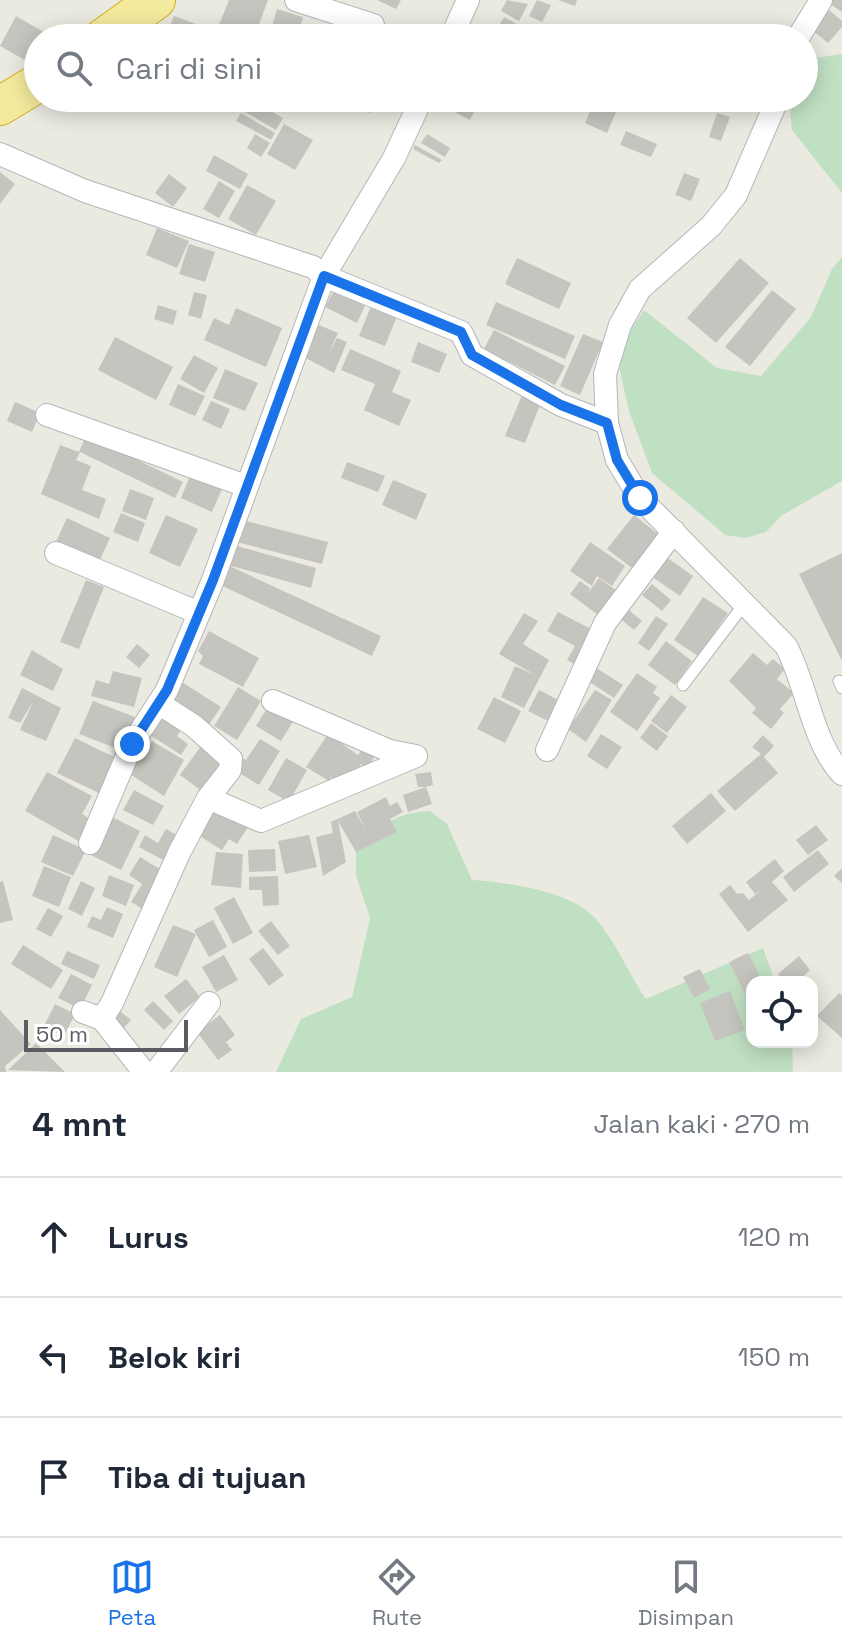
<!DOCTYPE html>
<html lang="id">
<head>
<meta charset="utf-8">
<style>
  :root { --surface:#fff; --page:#f6f6f7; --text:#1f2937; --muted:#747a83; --line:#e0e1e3; --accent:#1a73e8 }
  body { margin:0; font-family:"Space Grotesk",sans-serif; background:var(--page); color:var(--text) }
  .controls { position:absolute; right:24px; bottom:24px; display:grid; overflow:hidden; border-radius:16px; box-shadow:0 4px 20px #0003 }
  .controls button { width:72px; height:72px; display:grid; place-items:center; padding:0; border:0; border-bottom:2px solid var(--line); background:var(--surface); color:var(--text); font:40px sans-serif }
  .scale { position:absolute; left:24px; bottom:20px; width:164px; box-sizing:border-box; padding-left:8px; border:4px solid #5a5c61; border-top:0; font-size:22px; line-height:28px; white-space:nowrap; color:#5a5c61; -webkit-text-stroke:6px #fff; paint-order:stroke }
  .stop { position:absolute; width:24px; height:24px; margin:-18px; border:6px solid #1a73e8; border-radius:50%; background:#fff }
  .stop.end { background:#1a73e8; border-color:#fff; box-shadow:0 2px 8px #0008 }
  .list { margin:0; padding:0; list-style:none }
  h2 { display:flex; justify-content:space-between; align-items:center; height:104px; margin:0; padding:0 32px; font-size:34px }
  h2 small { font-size:26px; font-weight:400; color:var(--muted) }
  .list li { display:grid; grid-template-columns:52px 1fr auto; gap:24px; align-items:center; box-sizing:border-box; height:120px; padding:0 32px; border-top:2px solid var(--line) }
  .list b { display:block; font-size:30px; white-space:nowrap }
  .list em { font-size:26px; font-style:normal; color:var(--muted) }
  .icon { flex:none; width:44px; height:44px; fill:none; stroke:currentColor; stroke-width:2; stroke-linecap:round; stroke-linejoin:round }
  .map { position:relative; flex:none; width:842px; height:1072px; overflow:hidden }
  .search { position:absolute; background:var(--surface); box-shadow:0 4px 20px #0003; left:24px; right:24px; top:24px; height:88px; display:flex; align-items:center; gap:20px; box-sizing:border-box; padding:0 28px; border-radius:44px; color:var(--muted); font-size:30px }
  .sheet { height:464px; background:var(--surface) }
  nav { display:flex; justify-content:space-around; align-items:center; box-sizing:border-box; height:112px; border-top:2px solid var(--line); background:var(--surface); font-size:22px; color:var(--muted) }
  nav a { display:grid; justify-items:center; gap:4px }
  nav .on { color:var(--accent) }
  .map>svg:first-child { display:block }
</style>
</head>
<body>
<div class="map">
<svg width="842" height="1072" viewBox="0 0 842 1072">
  <rect width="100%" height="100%" fill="#ebeae1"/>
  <g fill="#c0e0c3">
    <polygon points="842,54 842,193 792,130 790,110 794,98 804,98 804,72 809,59"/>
    <polygon points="842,257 842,481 781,516 766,532 746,538 725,535 652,473 629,411 616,353 644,310 717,368 761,376 811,317 832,269"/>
    <path d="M430,811L447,824L472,880C506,882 568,891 593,916C614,938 629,974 646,999L763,948L775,982H752V1042H792L793,1072H276L301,1019L352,997L370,918L356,876V852C383,826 391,813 430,811Z"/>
  </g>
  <g fill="#c6c4be">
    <polygon points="229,0 268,0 254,38 219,25"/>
    <polygon points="377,0 401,0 396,9"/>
    <polygon points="507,0 528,4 519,21 501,11"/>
    <polygon points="537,0 551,5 542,22 529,16"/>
    <polygon points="558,0 577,0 575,6"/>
    <polygon points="824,0 842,0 842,12"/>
    <polygon points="277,9 303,17 297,38 270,33"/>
    <polygon points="829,10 842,21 842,27 828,43 812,30"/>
    <polygon points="16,16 47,34 45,38 38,38 38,50 30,63 0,46"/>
    <polygon points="174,16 215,31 212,38 165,38"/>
    <polygon points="504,17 520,26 514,38 492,38"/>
    <polygon points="358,27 389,37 389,38 354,38"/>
    <polygon points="238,98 248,98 283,118 276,130 233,105"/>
    <polygon points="339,98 377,98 370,113"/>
    <polygon points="427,98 481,98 470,120"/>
    <polygon points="594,102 616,112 607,133 585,123"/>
    <polygon points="241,113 275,133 271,140 236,121"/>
    <polygon points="717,113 730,117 721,141 709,137"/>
    <polygon points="284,124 313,140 295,170 267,154"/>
    <polygon points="626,131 657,144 651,157 620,145"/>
    <polygon points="255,134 270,143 261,157 247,148"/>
    <polygon points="427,134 450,148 445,157 421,143"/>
    <polygon points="415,145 442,160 439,163 413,149"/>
    <polygon points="214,155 248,174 240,189 206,171"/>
    <polygon points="0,172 15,184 0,204"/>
    <polygon points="684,173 700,179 691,201 675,195"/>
    <polygon points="169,174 187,188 173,207 155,193"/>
    <polygon points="219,181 235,191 219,218 203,209"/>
    <polygon points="247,185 276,201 256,235 228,219"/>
    <polygon points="157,228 189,241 177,268 146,255"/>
    <polygon points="189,244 215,252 205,282 179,274"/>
    <polygon points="517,258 571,283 559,309 505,284"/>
    <polygon points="740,258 769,283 716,343 687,318"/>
    <polygon points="334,290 365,306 357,323 325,307"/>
    <polygon points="772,290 796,309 750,366 725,347"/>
    <polygon points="194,292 207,295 201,319 188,315"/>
    <polygon points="373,301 399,311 385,346 359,336"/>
    <polygon points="496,302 575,336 565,359 486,325"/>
    <polygon points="158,305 177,311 173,325 154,319"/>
    <polygon points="236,308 282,328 266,367 204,340 214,318 229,325"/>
    <polygon points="314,323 338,333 328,355 337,338 347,342 334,373 300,355"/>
    <polygon points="494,330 565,366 555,385 484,349"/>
    <polygon points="583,334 603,342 580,395 560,386"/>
    <polygon points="115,337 173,367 156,400 98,370"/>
    <polygon points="418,342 447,354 439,373 411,362"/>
    <polygon points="350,349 401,371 392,392 411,400 399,426 364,410 375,384 341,370"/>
    <polygon points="194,355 218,368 204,393 180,379"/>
    <polygon points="225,369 258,383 245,411 213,398"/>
    <polygon points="178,384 205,396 195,416 169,405"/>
    <polygon points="523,393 542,400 525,443 505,436"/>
    <polygon points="211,401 230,409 221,429 202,420"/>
    <polygon points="15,402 40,413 32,432 7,421"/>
    <polygon points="86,435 183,482 175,498 80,452 76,460 91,466 82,490 106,499 99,519 41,494 60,445 79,452"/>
    <polygon points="347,462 385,476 378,492 341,478"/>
    <polygon points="190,476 222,489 212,512 181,498"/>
    <polygon points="393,480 427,494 416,520 382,505"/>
    <polygon points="130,489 154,498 146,520 122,511"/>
    <polygon points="121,513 145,523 138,542 113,532"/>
    <polygon points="166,515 198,529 180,567 149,553"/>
    <polygon points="634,515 658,534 632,568 607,549"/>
    <polygon points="67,518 110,538 97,566 54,546"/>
    <polygon points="238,519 328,542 322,564 233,541"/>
    <polygon points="590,542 625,566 612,586 597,576 592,586 570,571"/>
    <polygon points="233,545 316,568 311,588 228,565"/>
    <polygon points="842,553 842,661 799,574"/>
    <polygon points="665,556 693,576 680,596 651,576"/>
    <polygon points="225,564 381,636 372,656 216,583"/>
    <polygon points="599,578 621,594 602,618 570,594 580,581 590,588 588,593"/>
    <polygon points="86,580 104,587 79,649 60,642"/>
    <polygon points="652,584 671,600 662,611 642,595"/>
    <polygon points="703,597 728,613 698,656 674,640"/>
    <polygon points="624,606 642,621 634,630 616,615"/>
    <polygon points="558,612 595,631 577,666 567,660 575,646 547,631"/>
    <polygon points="524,613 538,621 523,644 549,660 524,708 501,697 515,666 535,675 499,654"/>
    <polygon points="656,616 668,624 649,651 638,643"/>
    <polygon points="209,631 259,658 243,687 199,664 203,656 198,651"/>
    <polygon points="666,641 692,661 675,685 648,665"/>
    <polygon points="137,644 150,655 139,668 126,657"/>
    <polygon points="32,650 63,669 53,691 20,675"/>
    <polygon points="753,653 767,665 773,659 785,669 777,679 794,693 780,709 784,713 771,729 752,713 756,708 729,681"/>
    <polygon points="593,666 623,685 614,698 585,679"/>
    <polygon points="113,671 142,678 134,707 91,696 96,680 109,684"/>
    <polygon points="637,673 657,687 653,693 660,698 637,731 610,712"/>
    <polygon points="182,682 221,707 208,726 170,701"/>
    <polygon points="238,687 261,701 237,740 214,726"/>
    <polygon points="22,688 61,708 46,741 20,730 33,702 20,723 8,718"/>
    <polygon points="539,690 562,702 552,723 528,711"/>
    <polygon points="595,690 612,700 586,742 568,729"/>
    <polygon points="671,695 687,707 667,733 651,721"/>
    <polygon points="494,697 521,711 505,743 477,729"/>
    <polygon points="93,701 135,717 121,750 79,734"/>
    <polygon points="269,705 294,720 281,741 256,726"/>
    <polygon points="158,716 180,731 177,736 188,744 181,755 147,733"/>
    <polygon points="651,723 668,736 657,751 640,738"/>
    <polygon points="328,734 358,755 363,748 375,756 367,768 361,764 352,778 341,783 331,777 329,781 306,767"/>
    <polygon points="601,734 622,747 607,769 587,756"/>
    <polygon points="763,735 774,746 764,757 778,773 735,811 717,791 761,754 752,747"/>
    <polygon points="75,738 118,759 101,794 57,773"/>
    <polygon points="260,739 280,751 259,785 233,769 241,757 246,760"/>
    <polygon points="152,741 184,760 164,796 125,771 136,754 142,758"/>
    <polygon points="201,746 228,766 207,795 180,775"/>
    <polygon points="286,758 307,770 289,802 268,790"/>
    <polygon points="47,772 92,796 82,814 95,822 84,844 25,811"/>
    <polygon points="431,772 433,785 426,787 432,804 408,812 403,795 426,787 418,787 415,774"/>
    <polygon points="134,790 164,806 153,825 123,810"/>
    <polygon points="711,793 726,811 687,844 672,826"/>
    <polygon points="386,797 390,806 397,802 403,812 390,819 397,832 356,852 338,821 346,862 323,876 316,837 333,833 331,822 355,811 366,830 357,812"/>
    <polygon points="218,804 250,824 237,844 229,839 222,850 198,835"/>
    <polygon points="110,816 140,831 121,870 91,855"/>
    <polygon points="816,825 828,840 808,855 796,840"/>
    <polygon points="166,829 182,838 169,863 139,847 145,835 158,843"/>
    <polygon points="53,835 86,850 73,876 41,862"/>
    <polygon points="309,835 317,867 285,874 278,841"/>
    <polygon points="275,849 276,871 249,872 248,850"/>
    <polygon points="818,850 829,864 794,892 783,877"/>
    <polygon points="216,852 243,854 241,888 211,885"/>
    <polygon points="140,857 168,874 146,911 131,902 142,884 129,875"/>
    <polygon points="775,859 784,871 772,882 788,900 748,932 719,894 730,885 737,894 743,893 749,900 765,887 755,894 746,882"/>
    <polygon points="44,866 71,877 59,907 32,896"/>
    <polygon points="842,868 842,883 834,876"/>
    <polygon points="109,875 134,885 126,906 102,896"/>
    <polygon points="278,876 279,905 263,906 262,890 249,890 249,877"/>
    <polygon points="3,881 13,920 0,923 0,882"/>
    <polygon points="81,881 95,888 82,916 68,909"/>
    <polygon points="234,897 253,933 233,944 214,908"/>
    <polygon points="107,907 123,914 113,938 87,927 92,916 101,920"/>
    <polygon points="48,908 63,916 51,937 36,929"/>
    <polygon points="213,920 227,947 209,957 194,930"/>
    <polygon points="271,921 290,946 278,955 258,931"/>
    <polygon points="173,925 196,934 177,977 154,967"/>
    <polygon points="23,945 63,970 51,989 11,964"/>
    <polygon points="263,948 284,975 269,986 249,959"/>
    <polygon points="67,951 100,965 94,979 61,964"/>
    <polygon points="748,953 763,982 752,982 752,1007 729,962"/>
    <polygon points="224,955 238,980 216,992 202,967"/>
    <polygon points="799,956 810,970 797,982 784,982 778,974"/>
    <polygon points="700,969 710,989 694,998 683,977"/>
    <polygon points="71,974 92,985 80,1009 58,998"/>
    <polygon points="186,979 200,997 179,1014 164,996"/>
    <polygon points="730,991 745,1030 715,1041 700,1003"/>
    <polygon points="839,993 842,995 842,1038 817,1016"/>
    <polygon points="153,1001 173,1021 164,1030 144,1010"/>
    <polygon points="55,1004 75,1014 64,1036 44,1026"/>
    <polygon points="115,1007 131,1020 122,1030 107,1017"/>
    <polygon points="0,1010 31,1044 5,1066 6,1072 0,1072"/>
    <polygon points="220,1015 235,1035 226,1042 232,1050 218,1060 197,1032"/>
    <polygon points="36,1043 65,1072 8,1070"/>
  </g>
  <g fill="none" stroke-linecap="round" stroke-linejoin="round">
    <defs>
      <g id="service">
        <polyline points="839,681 842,688"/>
        <polyline points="683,685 745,603"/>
      </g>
      <g id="minor">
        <polyline points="296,0 373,25"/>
        <polyline points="451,38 468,0"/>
        <polyline points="798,38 821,0"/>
        <polyline points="422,98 394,158 324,276 461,332 472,355 561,405 607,423"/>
        <path d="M778,98L736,195L711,226L640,289L620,325L605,374L607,423L617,460L640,498L786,646C807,685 812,742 842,774"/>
        <polyline points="0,154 85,191 313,267 324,276 213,580 167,690 132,744 90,843"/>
        <polyline points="47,415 246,486"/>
        <polyline points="56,553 199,613"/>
        <polyline points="547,750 605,623 674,531"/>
        <polyline points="208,798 261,821 416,756 390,751 273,701"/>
        <polyline points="83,1012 102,1019 112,1003 179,853 208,798 230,770 231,759 194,726 160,704"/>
        <polyline points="102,1019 144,1072"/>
        <polyline points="156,1072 209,1003"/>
      </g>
      <g id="trunk">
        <polyline points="103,38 156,0"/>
        <polyline points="0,106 38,83"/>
      </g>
    </defs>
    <use href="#service" stroke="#b4b6ba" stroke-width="13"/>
    <use href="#minor" stroke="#b4b6ba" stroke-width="24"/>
    <use href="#trunk" stroke="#d5ae17" stroke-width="40"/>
    <use href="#service" stroke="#fff" stroke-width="11"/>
    <use href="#minor" stroke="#fff" stroke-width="22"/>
    <use href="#trunk" stroke="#f4ea9e" stroke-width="38"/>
  </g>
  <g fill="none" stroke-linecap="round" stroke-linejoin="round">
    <polyline stroke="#1a73e8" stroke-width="10" points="132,744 167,690 213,580 324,276 461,332 472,355 561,405 607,423 617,460 640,498"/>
  </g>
</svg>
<div class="controls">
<button><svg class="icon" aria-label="locate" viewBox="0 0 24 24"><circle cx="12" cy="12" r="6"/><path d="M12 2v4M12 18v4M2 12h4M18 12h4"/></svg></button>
</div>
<div class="scale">50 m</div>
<div class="stop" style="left:640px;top:498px"></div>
<div class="stop end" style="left:132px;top:744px"></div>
<div class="search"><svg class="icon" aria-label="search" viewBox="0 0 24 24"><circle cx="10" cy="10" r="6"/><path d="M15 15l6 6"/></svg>Cari di sini</div>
</div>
<section class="sheet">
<h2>4 mnt<small>Jalan kaki · 270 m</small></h2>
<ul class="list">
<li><svg class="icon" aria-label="ahead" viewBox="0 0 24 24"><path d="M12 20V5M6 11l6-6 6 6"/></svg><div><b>Lurus</b></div><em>120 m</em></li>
<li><svg class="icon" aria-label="left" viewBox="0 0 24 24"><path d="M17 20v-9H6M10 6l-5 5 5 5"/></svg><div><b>Belok kiri</b></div><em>150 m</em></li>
<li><svg class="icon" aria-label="arrive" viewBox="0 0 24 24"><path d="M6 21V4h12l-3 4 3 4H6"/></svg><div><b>Tiba di tujuan</b></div></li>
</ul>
</section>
<nav>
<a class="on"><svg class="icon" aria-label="map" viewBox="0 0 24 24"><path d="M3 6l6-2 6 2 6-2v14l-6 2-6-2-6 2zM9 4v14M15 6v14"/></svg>Peta</a>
<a><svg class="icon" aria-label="directions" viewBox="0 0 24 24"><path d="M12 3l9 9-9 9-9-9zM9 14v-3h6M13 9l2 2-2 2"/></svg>Rute</a>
<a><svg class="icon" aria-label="saved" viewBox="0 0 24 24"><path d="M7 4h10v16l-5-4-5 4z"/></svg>Disimpan</a>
</nav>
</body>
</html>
